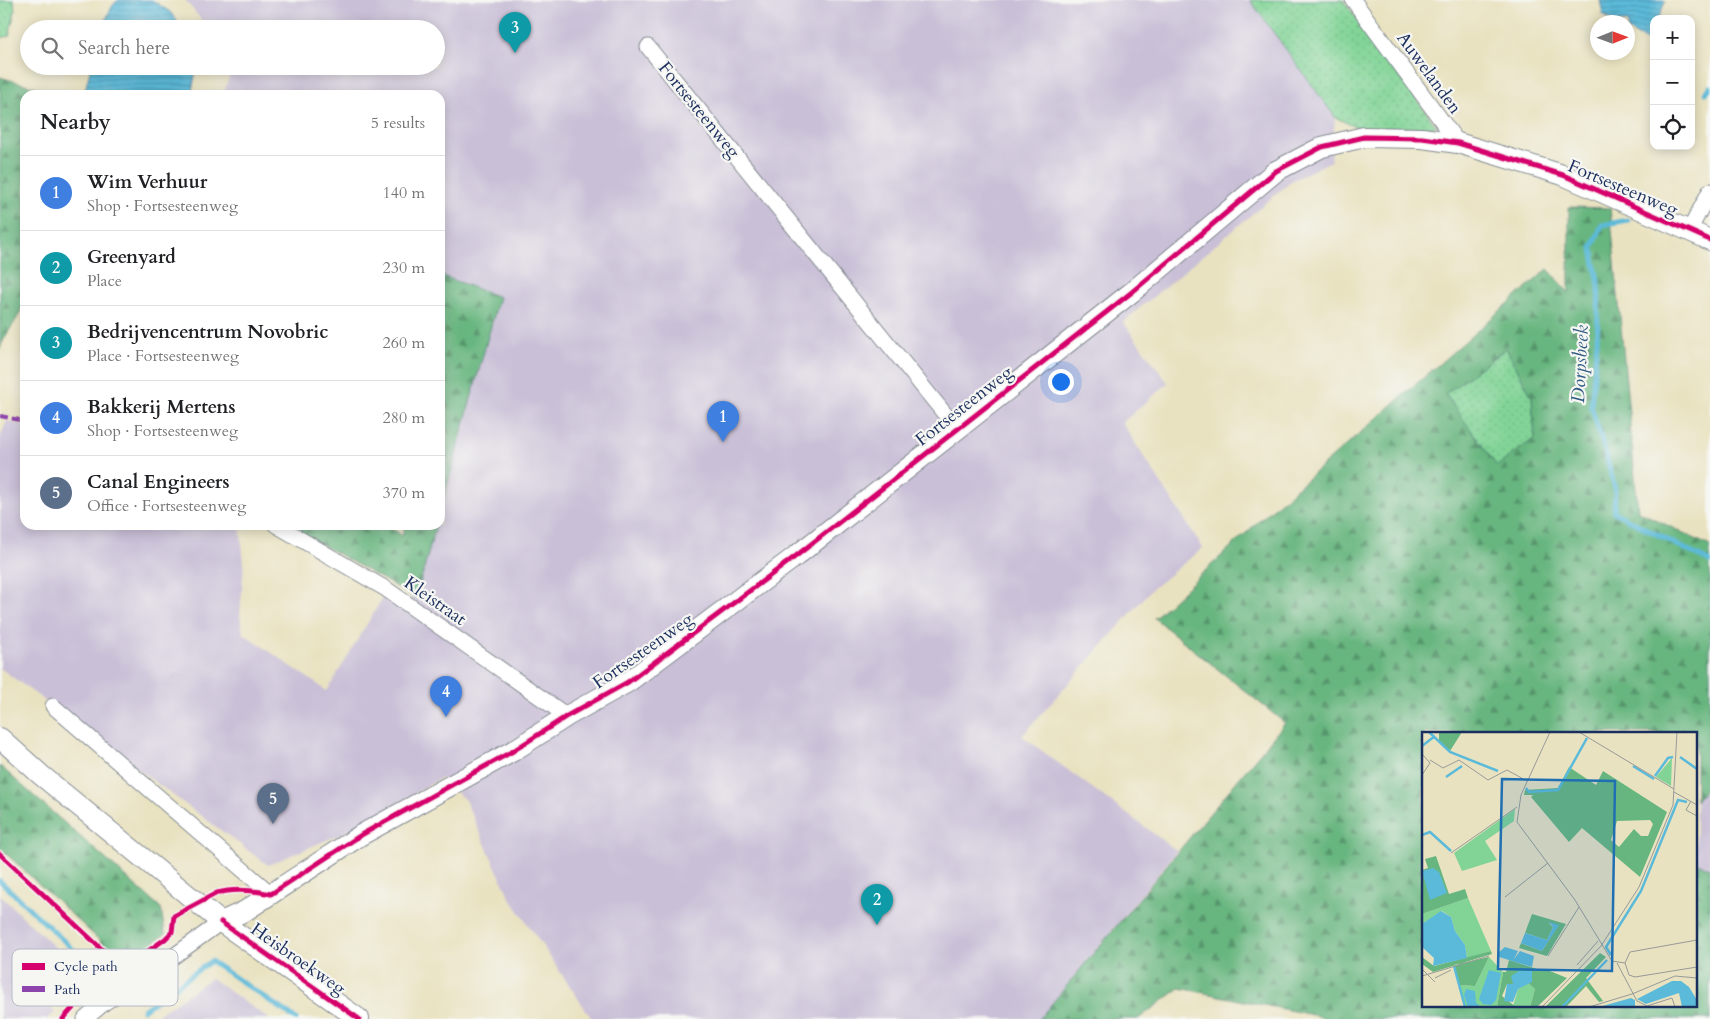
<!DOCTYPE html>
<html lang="en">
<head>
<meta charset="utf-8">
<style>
  :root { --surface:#fff; --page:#f2f2f2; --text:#202124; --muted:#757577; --line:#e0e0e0; --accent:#1f6fb2 }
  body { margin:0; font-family:Cardo,serif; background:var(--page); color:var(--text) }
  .controls { position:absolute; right:15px; top:15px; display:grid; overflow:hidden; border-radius:10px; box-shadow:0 2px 12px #0003 }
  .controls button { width:45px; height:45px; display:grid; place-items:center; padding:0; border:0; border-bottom:1px solid var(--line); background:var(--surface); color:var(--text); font:25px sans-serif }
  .compass { position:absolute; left:1590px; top:15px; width:45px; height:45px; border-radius:50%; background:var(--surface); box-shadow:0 2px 12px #0003; rotate:89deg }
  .you { position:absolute; left:1060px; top:381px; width:18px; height:18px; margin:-12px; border:4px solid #fff; border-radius:50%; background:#1a73e8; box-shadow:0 0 0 8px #1a73e833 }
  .badge { display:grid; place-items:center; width:32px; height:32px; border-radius:50%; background:var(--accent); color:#fff; font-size:16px; font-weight:700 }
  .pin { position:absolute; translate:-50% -41px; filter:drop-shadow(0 1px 2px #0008) }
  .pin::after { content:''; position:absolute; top:26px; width:18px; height:15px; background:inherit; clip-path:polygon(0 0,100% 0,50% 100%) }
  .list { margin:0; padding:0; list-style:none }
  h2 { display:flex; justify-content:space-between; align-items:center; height:65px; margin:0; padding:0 20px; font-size:21px }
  h2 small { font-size:16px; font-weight:400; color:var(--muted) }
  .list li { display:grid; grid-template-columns:32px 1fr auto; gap:15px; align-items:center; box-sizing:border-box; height:75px; padding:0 20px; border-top:1px solid var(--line) }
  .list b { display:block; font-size:19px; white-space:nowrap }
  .list p { margin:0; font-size:16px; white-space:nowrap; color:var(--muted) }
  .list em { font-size:16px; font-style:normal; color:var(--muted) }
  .icon { flex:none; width:28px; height:28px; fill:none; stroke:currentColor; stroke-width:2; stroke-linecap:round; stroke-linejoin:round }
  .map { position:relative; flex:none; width:1710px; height:1019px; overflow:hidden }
  .search { position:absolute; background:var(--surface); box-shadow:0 2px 12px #0003; left:20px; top:20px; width:425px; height:55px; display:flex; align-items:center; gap:12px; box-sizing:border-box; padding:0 18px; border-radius:28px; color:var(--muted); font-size:19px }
  .panel { position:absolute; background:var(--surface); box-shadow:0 2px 12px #0003; left:20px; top:90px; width:425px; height:440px; border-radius:15px }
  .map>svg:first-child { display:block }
</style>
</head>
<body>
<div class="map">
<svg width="1710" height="1019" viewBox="0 0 1710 1019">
  <defs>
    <pattern id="green-dots" width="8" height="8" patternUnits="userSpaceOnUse" patternTransform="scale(1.25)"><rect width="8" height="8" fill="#81d496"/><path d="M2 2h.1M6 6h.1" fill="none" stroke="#6fb684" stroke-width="1.8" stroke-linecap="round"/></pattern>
    <pattern id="forest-firs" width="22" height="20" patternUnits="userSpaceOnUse" patternTransform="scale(1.25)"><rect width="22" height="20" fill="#68b67f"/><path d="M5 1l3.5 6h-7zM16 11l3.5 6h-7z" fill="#55946b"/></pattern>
    <pattern id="water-rules" width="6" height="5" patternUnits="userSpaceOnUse" patternTransform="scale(1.25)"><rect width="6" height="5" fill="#5bbad9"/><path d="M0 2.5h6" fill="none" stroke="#4a98b3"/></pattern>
  </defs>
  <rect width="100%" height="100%" fill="#f6f6f2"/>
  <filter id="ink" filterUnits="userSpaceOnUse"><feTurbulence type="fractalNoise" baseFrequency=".02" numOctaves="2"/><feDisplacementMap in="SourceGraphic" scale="10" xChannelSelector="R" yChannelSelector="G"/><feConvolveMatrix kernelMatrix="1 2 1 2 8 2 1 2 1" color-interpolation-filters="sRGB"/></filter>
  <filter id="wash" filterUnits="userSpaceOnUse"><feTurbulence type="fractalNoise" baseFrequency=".0096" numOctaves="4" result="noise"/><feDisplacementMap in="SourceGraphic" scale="20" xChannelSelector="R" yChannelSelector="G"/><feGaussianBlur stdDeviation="1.12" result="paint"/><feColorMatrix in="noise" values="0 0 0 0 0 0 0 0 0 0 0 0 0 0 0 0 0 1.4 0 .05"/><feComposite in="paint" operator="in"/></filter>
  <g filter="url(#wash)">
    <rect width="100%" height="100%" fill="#e9e2c0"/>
    <g fill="#c9bfd7">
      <polygon points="185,0 1250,0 1335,117 1331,161 1293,180 1123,322 1168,383 1122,423 1203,548 1152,589 1022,736 1177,851 1039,1019 592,1019 510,898 465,800 441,778 362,825 268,865 0,668 0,437 7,421 25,425 25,525 240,525 244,563 240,616 243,633 327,691 383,597 416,598 436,525 440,525 440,512 499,298 440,275 440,95 223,95 233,66 436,66 436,29 209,29"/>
      <polygon points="1710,782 1710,868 1696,862 1696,801"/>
      <polygon points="0,895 80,971 50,1007 55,1013 46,1019 0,1019"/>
      <polygon points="211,978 269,1019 152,1019"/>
    </g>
    <g fill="url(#green-dots)" stroke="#4e827a">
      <polygon points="0,0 14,0 15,11 9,36 0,38"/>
      <polygon points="1250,0 1343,0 1437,127 1359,129 1335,117"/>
      <polygon points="1506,348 1532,397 1535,438 1497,467 1445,394"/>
    </g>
    <g fill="url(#forest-firs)" stroke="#42726e" fill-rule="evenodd">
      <path d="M0,77L62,95H25V280C22,289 25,299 22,307C17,323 4,334 0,349Z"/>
      <path d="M1569,207L1610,208L1638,511L1710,546V782L1696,801V733H1424V1005H1696V862L1710,868V1019H1322L1318,1016L1180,988L1138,1019H1039L1285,723L1154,618L1259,521L1548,269L1569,293ZM1506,348L1532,397L1535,438L1497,466L1445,394Z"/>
      <polygon points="440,275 499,297 440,512"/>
      <polygon points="287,525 389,525 402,536 405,525 436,525 416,598"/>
      <polygon points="0,766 161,908 165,934 125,964 0,848"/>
    </g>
    <g fill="url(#water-rules)" stroke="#3b749c">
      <polygon points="118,0 152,0 170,12 183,29 101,29 113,5"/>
      <polygon points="1600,0 1664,0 1665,2 1658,19 1654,19 1654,28 1648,42 1628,30 1628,22 1615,22 1603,15"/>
      <polygon points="91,66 197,66 191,95 84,95"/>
    </g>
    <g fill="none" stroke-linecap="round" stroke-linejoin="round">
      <g stroke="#5bbad9" stroke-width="5">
        <polyline points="1706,93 1710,87"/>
        <polyline points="1628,220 1602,225 1592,248 1599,286 1597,341 1591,406 1605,451 1615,489 1614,512 1710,562"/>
        <polyline points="0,881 96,971"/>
        <polyline points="143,1010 211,961 296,1019"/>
      </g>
    </g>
  </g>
  <g filter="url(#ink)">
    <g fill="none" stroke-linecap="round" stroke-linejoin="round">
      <defs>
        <g id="street">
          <polyline points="1353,0 1458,143"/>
          <polyline points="648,47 957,429"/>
          <polyline points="1689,231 1710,191"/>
          <polyline points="276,525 386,589 567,716"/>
          <polyline points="53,706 271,894"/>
          <polyline points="85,1019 104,1003 156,969 221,922"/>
        </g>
        <g id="secondary">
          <polyline points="0,738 41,775 221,922 359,1019"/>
          <polyline points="221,922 245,911 361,835 513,751 567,716 628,682 796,556 1132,292 1276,171 1322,147 1364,137 1422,138 1458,143 1563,175 1710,240"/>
        </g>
      </defs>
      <use href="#street" stroke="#82888f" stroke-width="17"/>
      <use href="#secondary" stroke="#82888f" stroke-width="22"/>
      <use href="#street" stroke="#fff" stroke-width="15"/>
      <use href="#secondary" stroke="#fff" stroke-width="20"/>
      <polyline stroke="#8e44ad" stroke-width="4" stroke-dasharray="8 4" stroke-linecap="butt" points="0,416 25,421"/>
      <defs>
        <g id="cycleway">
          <polyline points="0,854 123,969"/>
          <polyline points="221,922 359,1019"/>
          <path d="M63,1019L81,999L165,939L172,932L174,916L217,893C235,888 253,890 271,894L361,835L513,751L567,716L628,682L796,556L1132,292L1276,171L1322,147L1364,137L1422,138L1458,143L1563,175L1710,240"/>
        </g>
      </defs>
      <use href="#cycleway" stroke="#f6f6f2" stroke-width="8"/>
      <use href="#cycleway" stroke="#d6006c" stroke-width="5"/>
    </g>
  </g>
  <g text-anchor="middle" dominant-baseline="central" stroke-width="4.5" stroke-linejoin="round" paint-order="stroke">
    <g font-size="18" fill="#1b2f5e" stroke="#f6f6f2">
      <text transform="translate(1429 73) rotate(54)">Auwelanden</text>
      <text transform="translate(699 110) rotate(51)">Fortsesteenweg</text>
      <text transform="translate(1623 188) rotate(23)">Fortsesteenweg</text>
      <text transform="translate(964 406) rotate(-38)">Fortsesteenweg</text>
      <text transform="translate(435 601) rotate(35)">Kleistraat</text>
      <text transform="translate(643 651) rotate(-35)">Fortsesteenweg</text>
      <text transform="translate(298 959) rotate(35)">Heisbroekweg</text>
    </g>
    <g font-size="19" font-style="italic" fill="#2e5983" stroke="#f6f6f2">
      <text transform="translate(1580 364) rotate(-87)">Dorpsbeek</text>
    </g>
  </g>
  <g transform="translate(1422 732)">
    <rect width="275" height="275" fill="#e9e2c0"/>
    <path d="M250,26L249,54L234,45ZM93,77L92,89L63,109L75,128L40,139L32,121ZM46,166L69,219L45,226L43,213L33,199L29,185L20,179L0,192V182ZM67,225L81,240L75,275H43L37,253L53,254ZM106,251L113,257L108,275L91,274L96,257Z" fill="#81d496"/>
    <path d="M17,0H40L28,19L17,10ZM147,35L174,53L181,39L245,80L218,145L160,96L147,110L109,65L111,63H102L103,58L136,56ZM228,88L231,92L226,104H219L212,97L197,115L189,108L195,89ZM14,124L27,162L43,157L46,166L0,182V138L6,136L3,127ZM110,182L144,192L125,224L97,216L99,211L120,219L136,194L127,191L131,195L125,208L103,201ZM69,219L70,222L11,240L0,232V225L12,234ZM178,221L184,225L164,246L181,269L177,270L164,254L144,275H123ZM67,225L53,254L37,253L32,233ZM87,228L121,239L123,237L145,246L115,275H108L113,257L106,251L110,239H97L91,252H85L80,264L94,275H75L81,240H84Z" fill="#68b67f" fill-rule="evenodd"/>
    <path d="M11,136L17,140L25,161L8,168L0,139ZM19,179L29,185L33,199L43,213L45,226L11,234L12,226L0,215V192ZM127,190L137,193L120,219L99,211L103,201L125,208L131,195ZM83,215L96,219L92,227L98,219L112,224L110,235L77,225L76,221ZM67,238L79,241L74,268L69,273L61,272L57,267ZM97,239H110V250L96,257L91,270L82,269L85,252H91L89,244ZM250,249H259L267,255L275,268V275H260L257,261L224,272L215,267ZM44,257L53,259L54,271L59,275H46L42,263ZM209,266L213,268V275H177Z" fill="#5bbad9"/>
    <path fill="none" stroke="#5bbad9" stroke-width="2.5" d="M7,0L28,20L76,39M0,14L13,4M258,25L275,37M211,34L232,47M233,44L246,26L251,25M24,45L40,34M104,56L107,60L136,58L165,6M0,103L8,100L29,119M189,223L184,215L219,159L256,68L265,70M32,234L43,275M140,275L185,228"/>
    <path fill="none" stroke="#979a99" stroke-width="1" d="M128,0L99,63L95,90L153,168L190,229L203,231M157,0L252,57M0,22L8,31L0,43M8,28L21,36L37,28L66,48L85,38L105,49M252,60L275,73M269,69L264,78L275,84M29,121L95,75M83,165L126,131M275,208L208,220L203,231L207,243L213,245L275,235M126,224L157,175M195,231L215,269L225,274L250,266L253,275M155,233L176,209M0,237L13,250M0,244L67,224M13,246L29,238M120,275L179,214L217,155L251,73L255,0M167,275L210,262L253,244L275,246"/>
    <path fill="#1f6fb2" fill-opacity="0.15" stroke="#1f6fb2" stroke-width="2.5" d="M80,47L193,49L190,239L76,237Z"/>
    <rect width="275" height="275" fill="none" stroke="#1b2f5e" stroke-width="2.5"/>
  </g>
  <rect x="12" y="949" width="166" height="57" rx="8" fill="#f6f6f2" stroke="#b4bac6" stroke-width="1"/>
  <rect x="22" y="963" width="23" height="7" fill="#d6006c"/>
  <rect x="22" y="986" width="23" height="6" fill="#8e44ad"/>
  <g font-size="14" fill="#1b2f5e">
    <text x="54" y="971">Cycle path</text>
    <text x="54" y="994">Path</text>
  </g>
</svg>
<div class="controls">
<button>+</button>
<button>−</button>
<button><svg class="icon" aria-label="locate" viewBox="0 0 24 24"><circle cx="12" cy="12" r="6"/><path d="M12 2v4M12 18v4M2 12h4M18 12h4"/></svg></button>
</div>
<svg class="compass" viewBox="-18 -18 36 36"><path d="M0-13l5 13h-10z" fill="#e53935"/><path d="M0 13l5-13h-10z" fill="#757577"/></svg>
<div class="you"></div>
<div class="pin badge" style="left:723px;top:442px;background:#3f7fe0">1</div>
<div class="pin badge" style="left:877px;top:925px;background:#0f9aa8">2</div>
<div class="pin badge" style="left:515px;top:53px;background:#0f9aa8">3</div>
<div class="pin badge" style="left:446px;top:717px;background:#3f7fe0">4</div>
<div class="pin badge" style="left:273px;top:824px;background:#5c6f8a">5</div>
<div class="search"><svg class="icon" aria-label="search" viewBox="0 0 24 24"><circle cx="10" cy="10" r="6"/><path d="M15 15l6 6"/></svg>Search here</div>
<section class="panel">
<h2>Nearby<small>5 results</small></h2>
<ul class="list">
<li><span class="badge" style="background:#3f7fe0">1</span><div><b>Wim Verhuur</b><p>Shop · Fortsesteenweg</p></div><em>140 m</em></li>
<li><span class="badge" style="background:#0f9aa8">2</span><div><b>Greenyard</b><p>Place</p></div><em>230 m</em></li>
<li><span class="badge" style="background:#0f9aa8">3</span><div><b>Bedrijvencentrum Novobric</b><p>Place · Fortsesteenweg</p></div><em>260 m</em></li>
<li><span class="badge" style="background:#3f7fe0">4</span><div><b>Bakkerij Mertens</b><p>Shop · Fortsesteenweg</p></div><em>280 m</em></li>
<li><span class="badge" style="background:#5c6f8a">5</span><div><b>Canal Engineers</b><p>Office · Fortsesteenweg</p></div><em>370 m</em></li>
</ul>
</section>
</div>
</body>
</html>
